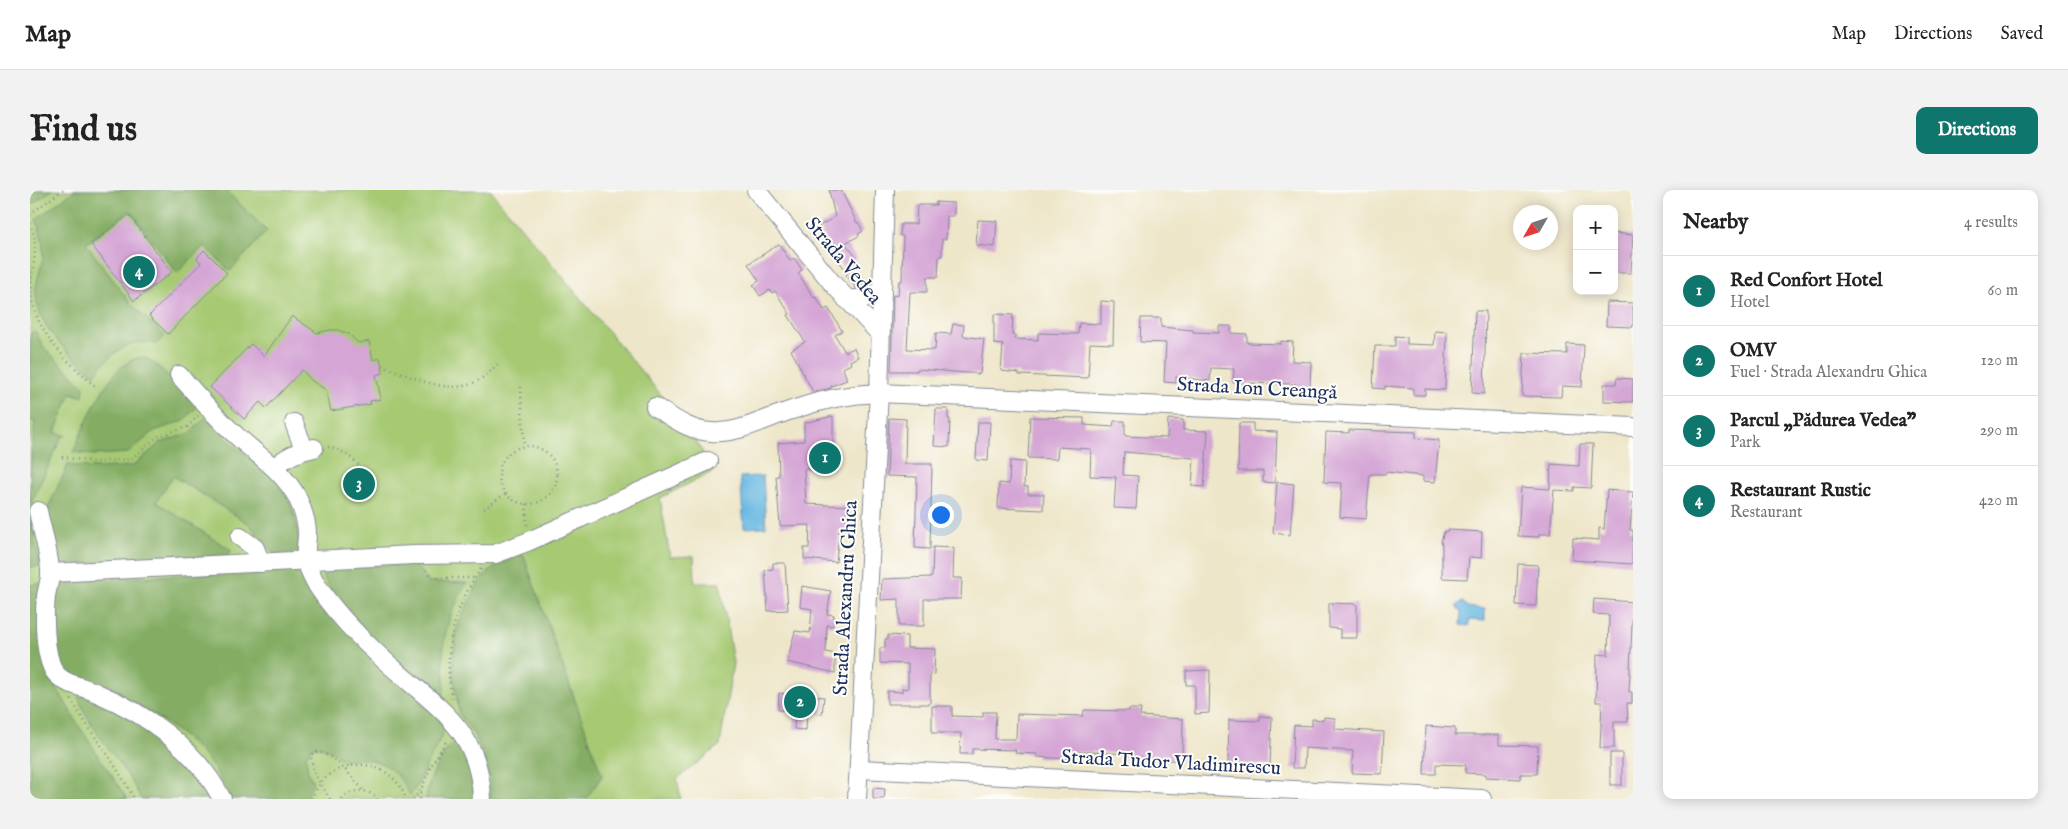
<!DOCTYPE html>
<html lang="en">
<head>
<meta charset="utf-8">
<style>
  :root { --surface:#fff; --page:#f2f2f2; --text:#222; --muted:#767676; --line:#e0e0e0; --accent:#0f766e }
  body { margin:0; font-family:"IM FELL English",serif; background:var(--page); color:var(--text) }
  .controls { position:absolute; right:15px; top:15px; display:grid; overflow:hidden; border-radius:10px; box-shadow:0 2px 12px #0003 }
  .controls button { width:45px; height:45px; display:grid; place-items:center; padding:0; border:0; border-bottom:1px solid var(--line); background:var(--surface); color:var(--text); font:25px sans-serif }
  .compass { position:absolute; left:1483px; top:15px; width:45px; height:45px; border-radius:50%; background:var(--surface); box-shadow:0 2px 12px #0003; rotate:231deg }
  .you { position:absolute; left:910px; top:324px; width:18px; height:18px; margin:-12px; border:4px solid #fff; border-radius:50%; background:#1a73e8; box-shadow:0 0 0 8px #1a73e833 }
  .badge { display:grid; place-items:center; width:32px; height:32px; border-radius:50%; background:var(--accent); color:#fff; font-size:16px; font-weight:700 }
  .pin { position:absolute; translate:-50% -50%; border:2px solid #fff; box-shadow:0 1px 5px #0006 }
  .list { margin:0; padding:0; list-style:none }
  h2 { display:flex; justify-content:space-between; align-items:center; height:65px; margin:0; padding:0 20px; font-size:21px }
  h2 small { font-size:16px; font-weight:400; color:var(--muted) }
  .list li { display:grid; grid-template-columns:32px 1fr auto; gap:15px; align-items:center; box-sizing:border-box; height:70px; padding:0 20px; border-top:1px solid var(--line) }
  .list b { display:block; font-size:19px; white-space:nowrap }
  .list p { margin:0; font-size:16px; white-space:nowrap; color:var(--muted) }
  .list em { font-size:16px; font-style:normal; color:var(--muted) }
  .map { position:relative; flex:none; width:1603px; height:609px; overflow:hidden; border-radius:10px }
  header { display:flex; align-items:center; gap:30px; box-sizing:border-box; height:70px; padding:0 25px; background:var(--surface); border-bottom:1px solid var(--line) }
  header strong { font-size:24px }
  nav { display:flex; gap:28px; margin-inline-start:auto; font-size:18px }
  .intro { display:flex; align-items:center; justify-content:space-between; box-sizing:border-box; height:120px; padding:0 30px }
  h1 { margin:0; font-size:35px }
  .button { padding:12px 22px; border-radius:10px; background:var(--accent); color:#fff; font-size:18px; font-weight:700 }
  main { display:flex; gap:30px; padding:0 30px }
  aside { flex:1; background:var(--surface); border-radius:10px; box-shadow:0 2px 12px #0003 }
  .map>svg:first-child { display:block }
</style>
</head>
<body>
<header>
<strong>Map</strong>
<nav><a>Map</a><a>Directions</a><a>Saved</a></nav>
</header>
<div class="intro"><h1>Find us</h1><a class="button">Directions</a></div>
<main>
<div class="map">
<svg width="1603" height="609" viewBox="0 0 1603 609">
  <rect width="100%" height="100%" fill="#fdfcf7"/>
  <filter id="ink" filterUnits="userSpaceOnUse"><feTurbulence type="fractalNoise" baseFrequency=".02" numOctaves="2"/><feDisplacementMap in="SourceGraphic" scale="10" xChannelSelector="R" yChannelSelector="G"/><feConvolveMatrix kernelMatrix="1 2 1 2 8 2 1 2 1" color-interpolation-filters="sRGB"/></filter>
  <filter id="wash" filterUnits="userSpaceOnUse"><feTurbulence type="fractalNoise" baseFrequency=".0096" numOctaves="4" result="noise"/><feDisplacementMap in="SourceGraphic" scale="20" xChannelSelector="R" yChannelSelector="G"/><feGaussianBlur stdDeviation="1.12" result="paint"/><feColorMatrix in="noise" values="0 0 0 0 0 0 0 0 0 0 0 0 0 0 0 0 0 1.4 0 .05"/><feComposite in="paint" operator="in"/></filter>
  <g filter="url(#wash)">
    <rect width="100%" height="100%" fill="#eee6c9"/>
    <polygon fill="#a6c972" stroke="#607c68" points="0,0 460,0 657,236 684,281 630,308 640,367 664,366 665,393 690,393 703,473 690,555 647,589 651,609 0,609"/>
    <g fill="#84ad64" stroke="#506e61">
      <polygon points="0,0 22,0 0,16"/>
      <path d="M45,0H195L237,41L200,81L174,56L147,83L100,20L56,54L101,114L135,146L126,154C98,147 81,164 64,185C39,164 3,135 6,97C7,87 12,77 13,67C14,54 10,41 6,29Z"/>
      <polygon points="5,141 15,159 54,196 53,207 41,203 25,242 36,246 32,246 0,316 0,284 5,231 0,230 0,144"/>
      <path d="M112,167C128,170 155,205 167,217L153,231L124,241L98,263L65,265L43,262C55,236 79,170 112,167Z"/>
      <path d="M176,227C185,236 194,246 203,255C215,265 229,273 240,284C260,306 271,332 267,362L244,364L219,334L143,286L126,312L201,360L198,366L28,375L16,322L38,275L65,278L103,276L130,253L160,243Z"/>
      <polygon points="0,326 10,376 0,377"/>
      <polygon points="493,364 572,586 556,609 460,609 460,590 453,563 444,544 429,524 423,481 425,447 430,430 450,390 466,376"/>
      <path d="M384,374L399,392L437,393C424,414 415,436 413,460C412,472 417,499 412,507C392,498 289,400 292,380L296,378Z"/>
      <path d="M260,380L267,381L273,387L412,533L415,538L413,543L397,574L387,596L380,605C366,576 345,564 313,571C303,562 295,555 282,557L276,566L278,583L283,592L276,609H201C193,592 183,575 170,561C145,536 105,512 73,496C61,490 39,489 32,477C18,455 23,415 28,391Z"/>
      <polygon points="11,393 24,493 48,535 97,609 1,609 0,606 0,395"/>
      <path d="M51,505C100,523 158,562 183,609H111C94,573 62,544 48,507Z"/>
      <path d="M425,550C441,563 443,590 444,609H396C398,589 411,564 425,550Z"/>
    </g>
    <g fill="#66b7e1" stroke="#4073a0">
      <polygon points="733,286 736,337 714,338 710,287"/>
      <polygon points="1433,412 1437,417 1455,419 1455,431 1440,430 1438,436 1430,435 1431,421 1426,417 1429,413"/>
    </g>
    <g id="blocks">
      <g fill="#d4a5d5">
        <polygon points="799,0 811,0 827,33 828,32 833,41 828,44 829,46 815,53 827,68 823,71 827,76 824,79 836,94 831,98 826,98 816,85 818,83 795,53 797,52 789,36 805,27"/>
        <polygon points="906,12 924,13 924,26 917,26 916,49 912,49 912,66 909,66 908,87 897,87 897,102 880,102 877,159 905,160 906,143 921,144 923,134 934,135 933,146 954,149 950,184 887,179 887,181 861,181 863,105 868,106 869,91 872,91 873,46 870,46 871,34 886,34 887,15 906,15"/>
        <polygon points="99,25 142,82 104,111 61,54"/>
        <polygon points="948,30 967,31 965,57 946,55"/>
        <polygon points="1584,43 1603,45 1601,83 1584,83"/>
        <polygon points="749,54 760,71 764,68 772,80 768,83 784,108 786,107 794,120 798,118 802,124 812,141 805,145 815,162 824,158 828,167 820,171 821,174 813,178 817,190 801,196 801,198 783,202 761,160 775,152 758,125 760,124 745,101 742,103 740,100 730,106 723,95 729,91 718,74"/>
        <polygon points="174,60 197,83 138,144 119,126 171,73 167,68"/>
        <polygon points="1071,111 1084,112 1083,154 1060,153 1058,188 989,185 989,183 971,181 973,155 964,154 964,124 983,125 982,144 985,144 985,149 1008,150 1008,143 1048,144 1049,133 1071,134"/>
        <polygon points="1577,112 1603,113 1603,137 1576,136"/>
        <polygon points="1445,121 1456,121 1454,204 1442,203"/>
        <polygon points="262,126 287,143 300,140 308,140 319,144 328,153 339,151 343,170 350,168 352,176 353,183 346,185 351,209 340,211 341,214 301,221 296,200 282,191 272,180 236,218 230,212 214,229 180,197 221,154 234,166"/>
        <polygon points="1111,128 1131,128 1131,137 1163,140 1163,142 1189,143 1189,136 1201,136 1201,143 1217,144 1217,153 1251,154 1251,151 1263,152 1262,171 1281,172 1280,198 1266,198 1266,194 1203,193 1204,179 1181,178 1180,191 1146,187 1146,193 1134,192 1136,153 1110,152"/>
        <polygon points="1405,141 1417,142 1415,200 1395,199 1395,205 1383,205 1383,198 1355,196 1355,199 1343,198 1345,156 1365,156 1365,146 1377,147 1377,154 1404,155"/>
        <polygon points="1537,154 1554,155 1552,197 1532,196 1531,207 1492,206 1494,163 1537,164"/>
        <polygon points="1587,188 1603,189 1603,212 1574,211 1574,194 1586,194"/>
        <polygon points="906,219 918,219 918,229 920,229 919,257 904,256"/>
        <polygon points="803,226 803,279 774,279 776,314 820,316 819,341 809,341 806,372 774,369 774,358 779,358 780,335 750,336 746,286 749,286 748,253 774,251 774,233"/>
        <polygon points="1000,227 1054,228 1054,235 1083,237 1084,231 1095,231 1095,246 1137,248 1138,229 1153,230 1153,240 1178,241 1174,297 1162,296 1164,268 1094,262 1093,285 1108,286 1106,319 1084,318 1086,287 1060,286 1061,259 1028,257 1027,269 998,268"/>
        <polygon points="859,228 876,229 875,274 902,274 900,359 885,358 887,287 857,286"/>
        <polygon points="948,232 960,232 958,271 946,270"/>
        <polygon points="1209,233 1223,233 1223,241 1247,242 1245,293 1233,292 1233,281 1208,281"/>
        <polygon points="1319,240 1386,242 1386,248 1409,250 1405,292 1393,291 1393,286 1356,282 1356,284 1340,284 1336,329 1310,327 1312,293 1294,292 1296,242 1319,243"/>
        <polygon points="1550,254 1563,254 1561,298 1544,297 1544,301 1524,300 1520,344 1509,344 1509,347 1488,346 1491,297 1520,299 1521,274 1549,276"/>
        <polygon points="980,271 995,272 994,296 998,297 998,304 1014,304 1013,320 968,318 969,293 979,294"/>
        <polygon points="1247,292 1264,294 1260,345 1243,343"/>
        <polygon points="1577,300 1603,302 1600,340 1603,340 1602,374 1542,370 1543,348 1569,350 1569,338 1574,339"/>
        <polygon points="1419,340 1452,342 1451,368 1439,367 1437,389 1412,388 1412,356 1411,351 1414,342"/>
        <polygon points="903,357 924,358 923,388 932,388 931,409 894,409 894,436 869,436 869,409 851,410 852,389 902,387"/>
        <polygon points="743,373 755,373 758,420 738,421 735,380 743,379"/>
        <polygon points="1488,374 1508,375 1506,416 1486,415"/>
        <polygon points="772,396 801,401 797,424 804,425 803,436 797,435 796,462 805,464 805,483 757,472 765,441 780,443 782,419 770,417"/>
        <polygon points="1564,409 1603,412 1599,502 1602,502 1602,513 1597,513 1598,532 1584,532 1584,558 1570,558 1572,512 1566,512 1567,464 1578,465 1579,425 1563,424"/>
        <polygon points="1299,413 1327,414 1327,448 1310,448 1310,439 1299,438"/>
        <polygon points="858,445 877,446 877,458 905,459 904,484 900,483 900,514 857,514 857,501 872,502 872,498 878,499 878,474 850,473 850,458 855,458 855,449 858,449"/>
        <polygon points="1180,480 1179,523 1165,524 1165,495 1156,495 1156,481"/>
        <polygon points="749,503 794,507 792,524 777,523 776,540 764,539 765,521 748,520"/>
        <polygon points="902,516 922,516 922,526 953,527 953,522 966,522 965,549 986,549 987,524 1053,526 1054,520 1099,521 1099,519 1111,519 1110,526 1153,529 1152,571 1097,566 1097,564 1064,562 1038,562 1038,569 1007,567 1007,564 985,563 986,560 942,559 942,564 930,564 931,543 902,543"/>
        <polygon points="1230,526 1242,527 1240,576 1198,573 1199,530 1230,531"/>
        <polygon points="1294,527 1305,528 1305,539 1354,542 1352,584 1322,583 1323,561 1275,558 1274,578 1262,578 1264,535 1282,536 1282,529 1294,530"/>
        <polygon points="1396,536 1425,538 1425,545 1469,545 1469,555 1508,556 1507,584 1490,584 1490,589 1456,587 1456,584 1435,583 1436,575 1406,574 1406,584 1394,584"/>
        <rect x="1580" y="563" width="12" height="32"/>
        <polygon points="843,598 855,599 854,609 843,609"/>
      </g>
    </g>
  </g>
  <g filter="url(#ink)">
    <use href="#blocks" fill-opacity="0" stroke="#848a94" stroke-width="1"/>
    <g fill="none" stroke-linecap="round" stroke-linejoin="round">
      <defs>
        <g id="minor">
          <polyline points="726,0 803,94 850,144"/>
          <path d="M816,109C831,110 839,108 852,100"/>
          <path d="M149,185C168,206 187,229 209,248C230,267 253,281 267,307C272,318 277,331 277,343C277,352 275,361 276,369C277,377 284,390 288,397C310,430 341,459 371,485C415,522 450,546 452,609"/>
          <path d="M625,217C643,228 660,241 681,242C709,244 736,228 762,220C790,210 819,204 849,203L1603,237"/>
          <polyline points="264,233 274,259"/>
          <path d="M245,277C256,266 269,261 284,258"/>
          <path d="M8,321C11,337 21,369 20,384C20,391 17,399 16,406C14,426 14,464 24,481C33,495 53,496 67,503C117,524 167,560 192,609"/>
          <polyline points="210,347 225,358 231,373"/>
          <polyline points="21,383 384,365 465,364 497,352 678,271"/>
          <polyline points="829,579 1452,609"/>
          <polyline points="827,609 849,203 855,0"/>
        </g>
      </defs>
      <use href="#minor" stroke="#848a94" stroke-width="20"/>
      <g stroke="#848a94" stroke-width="2.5" stroke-dasharray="1 4" stroke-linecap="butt">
        <polyline points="0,24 33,0"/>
        <path d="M0,33C9,55 4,71 0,93C0,137 35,170 65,196"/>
        <path d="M352,176C379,185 415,205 443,193C453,189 461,181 468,174"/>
        <polyline points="491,197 494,256"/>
        <circle cx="498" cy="285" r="29"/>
        <path d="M298,257C313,260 323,268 333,280"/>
        <polyline points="32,267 65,272 101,269 127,247 157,237 168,226"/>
        <polyline points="496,314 497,335"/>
        <polyline points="454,319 475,304"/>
        <polyline points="396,380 402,388 444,388"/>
        <path d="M422,508C413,462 423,418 451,379"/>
        <path d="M41,509C60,543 87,574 104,609"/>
        <path d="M282,609C297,564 361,563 376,609"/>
        <path d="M300,609L283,581L281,566L284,562C302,560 323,589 334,601"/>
        <path d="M312,609C323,598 337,598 348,609"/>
        <polyline points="383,609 391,600 401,576 417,550"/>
        <polyline points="390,609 391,601"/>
      </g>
      <use href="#minor" stroke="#fff" stroke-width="18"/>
    </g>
  </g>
  <g text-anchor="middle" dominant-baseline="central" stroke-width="4" stroke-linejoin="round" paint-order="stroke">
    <g font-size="20" fill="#1b2f5e" stroke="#fdfcf7">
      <text transform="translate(813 71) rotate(50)">Strada Vedea</text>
      <text transform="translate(1227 199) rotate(3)">Strada Ion Creangă</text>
      <text transform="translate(816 408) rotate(-87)">Strada Alexandru Ghica</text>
      <text transform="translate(1141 573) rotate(3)">Strada Tudor Vladimirescu</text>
    </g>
  </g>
</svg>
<div class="controls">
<button>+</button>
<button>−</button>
</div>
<svg class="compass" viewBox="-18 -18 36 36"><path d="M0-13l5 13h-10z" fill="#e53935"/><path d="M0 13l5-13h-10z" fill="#767676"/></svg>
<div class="you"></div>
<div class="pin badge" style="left:795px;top:268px">1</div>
<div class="pin badge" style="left:770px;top:512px">2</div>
<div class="pin badge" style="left:329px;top:294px">3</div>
<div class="pin badge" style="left:109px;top:82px">4</div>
</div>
<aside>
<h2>Nearby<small>4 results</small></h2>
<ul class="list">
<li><span class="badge">1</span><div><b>Red Confort Hotel</b><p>Hotel</p></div><em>60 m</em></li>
<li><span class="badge">2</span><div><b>OMV</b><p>Fuel · Strada Alexandru Ghica</p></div><em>120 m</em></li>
<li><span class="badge">3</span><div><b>Parcul „Pădurea Vedea”</b><p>Park</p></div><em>290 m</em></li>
<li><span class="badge">4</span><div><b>Restaurant Rustic</b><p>Restaurant</p></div><em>420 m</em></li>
</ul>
</aside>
</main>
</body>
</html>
